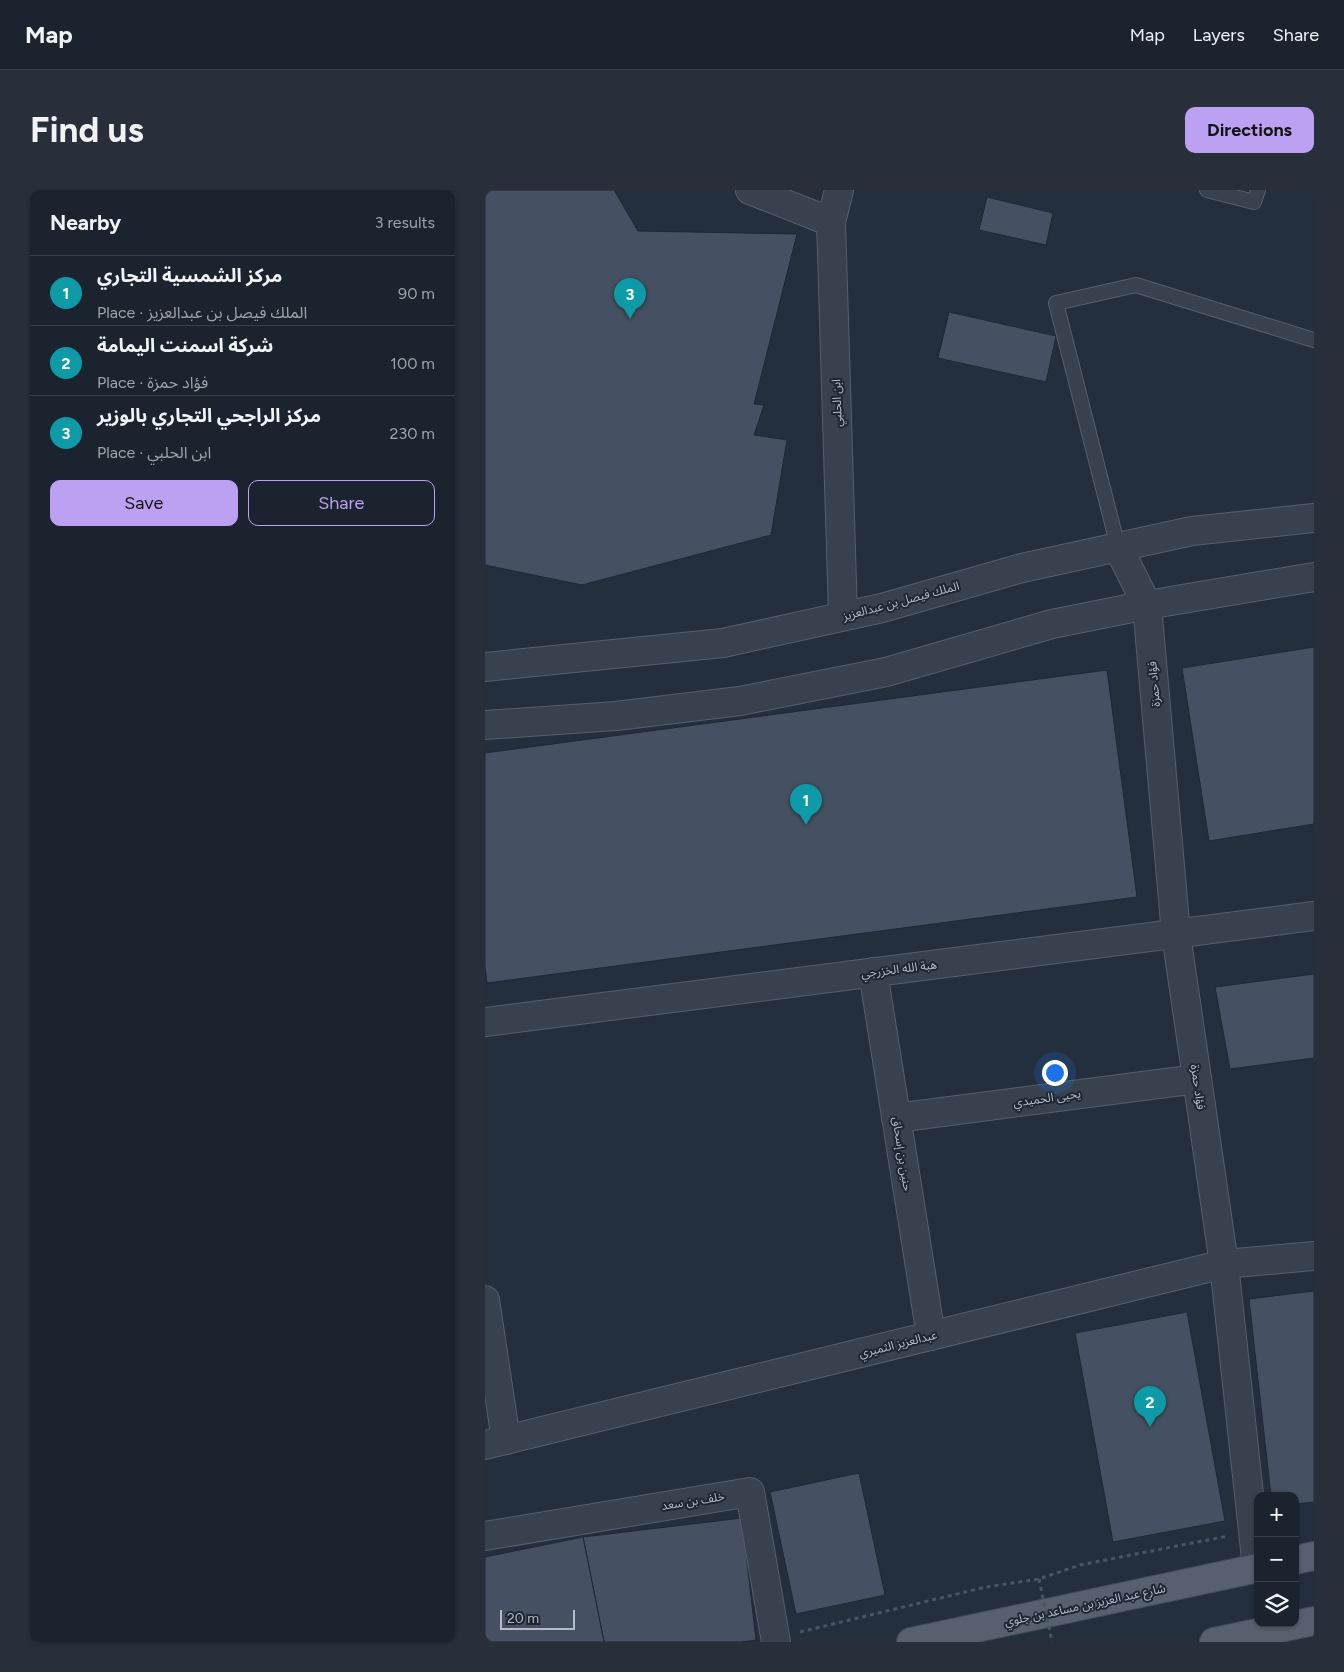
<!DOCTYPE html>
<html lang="en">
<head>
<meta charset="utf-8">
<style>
  :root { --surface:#1b232e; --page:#282f3a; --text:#f1f3f6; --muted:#a0a4aa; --line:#39404a; --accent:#bca0f2 }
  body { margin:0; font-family:Figtree,"Noto Sans Arabic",sans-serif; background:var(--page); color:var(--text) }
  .controls { position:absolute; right:15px; bottom:15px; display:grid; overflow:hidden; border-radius:10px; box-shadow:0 1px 4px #0004 }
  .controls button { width:45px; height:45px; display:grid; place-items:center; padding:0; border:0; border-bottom:1px solid var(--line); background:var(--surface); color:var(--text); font:25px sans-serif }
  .scale { position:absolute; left:15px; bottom:12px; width:75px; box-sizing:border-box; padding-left:5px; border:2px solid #b4bcc9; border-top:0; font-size:14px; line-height:18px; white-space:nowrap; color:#b4bcc9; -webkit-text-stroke:4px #1d2633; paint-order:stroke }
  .you { position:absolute; left:569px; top:882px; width:18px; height:18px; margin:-12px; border:4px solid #fff; border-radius:50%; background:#1a73e8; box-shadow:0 0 0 8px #1a73e833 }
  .badge { display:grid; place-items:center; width:32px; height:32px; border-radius:50%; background:var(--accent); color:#fff; font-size:16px; font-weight:700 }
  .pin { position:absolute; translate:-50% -41px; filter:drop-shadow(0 1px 2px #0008) }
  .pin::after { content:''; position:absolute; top:26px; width:18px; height:15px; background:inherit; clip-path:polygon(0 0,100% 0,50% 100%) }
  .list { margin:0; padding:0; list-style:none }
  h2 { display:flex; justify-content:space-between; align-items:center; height:65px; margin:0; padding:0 20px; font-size:21px }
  h2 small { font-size:16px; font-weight:400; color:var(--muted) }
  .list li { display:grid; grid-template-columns:32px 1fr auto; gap:15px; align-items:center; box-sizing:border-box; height:70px; padding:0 20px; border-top:1px solid var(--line) }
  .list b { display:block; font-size:19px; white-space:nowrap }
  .list p { margin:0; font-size:16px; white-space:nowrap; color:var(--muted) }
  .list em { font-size:16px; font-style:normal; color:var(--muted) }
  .actions { display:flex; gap:10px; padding:15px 20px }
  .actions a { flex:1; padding:11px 0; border:1px solid var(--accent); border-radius:10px; text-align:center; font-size:18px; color:var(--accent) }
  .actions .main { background:var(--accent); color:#111 }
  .icon { flex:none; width:28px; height:28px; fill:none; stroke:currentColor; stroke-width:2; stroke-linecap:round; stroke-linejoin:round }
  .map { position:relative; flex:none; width:829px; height:1452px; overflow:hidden; border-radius:10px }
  header { display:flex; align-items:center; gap:30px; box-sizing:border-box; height:70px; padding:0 25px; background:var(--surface); border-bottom:1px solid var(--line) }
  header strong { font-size:24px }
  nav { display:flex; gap:28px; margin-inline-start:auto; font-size:18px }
  .intro { display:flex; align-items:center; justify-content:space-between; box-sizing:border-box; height:120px; padding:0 30px }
  h1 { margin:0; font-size:35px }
  .button { padding:12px 22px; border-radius:10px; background:var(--accent); color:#111; font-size:18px; font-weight:700 }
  main { display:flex; gap:30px; padding:0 30px }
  aside { flex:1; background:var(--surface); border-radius:10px; box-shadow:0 1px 4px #0004 }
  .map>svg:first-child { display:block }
</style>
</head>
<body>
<header>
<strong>Map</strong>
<nav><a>Map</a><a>Layers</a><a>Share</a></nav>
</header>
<div class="intro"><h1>Find us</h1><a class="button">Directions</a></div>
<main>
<aside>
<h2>Nearby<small>3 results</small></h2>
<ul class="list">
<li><span class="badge" style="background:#0f9aa8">1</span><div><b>مركز الشمسية التجاري</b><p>Place · الملك فيصل بن عبدالعزيز</p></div><em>90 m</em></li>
<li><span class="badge" style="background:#0f9aa8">2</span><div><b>شركة اسمنت اليمامة</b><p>Place · فؤاد حمزة</p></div><em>100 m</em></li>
<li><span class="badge" style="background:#0f9aa8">3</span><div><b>مركز الراجحي التجاري بالوزير</b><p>Place · ابن الحلبي</p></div><em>230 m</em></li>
</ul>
<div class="actions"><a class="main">Save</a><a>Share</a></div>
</aside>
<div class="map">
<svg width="829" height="1452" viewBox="0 0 829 1452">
  <rect width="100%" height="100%" fill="#242f3e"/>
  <g fill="#455162" stroke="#1f2835">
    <polygon points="0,0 129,0 153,41 312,44 269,214 279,215 269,245 302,250 286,345 97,395 0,375"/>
    <polygon points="502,7 568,23 561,55 494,40"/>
    <polygon points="464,122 571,146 561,192 453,168"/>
    <polygon points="829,457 829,634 724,651 697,478"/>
    <polygon points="622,480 652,707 2,793 0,776 0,563"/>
    <polygon points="829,784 829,868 745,879 730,797"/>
    <polygon points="829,1101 829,1312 810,1314 810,1306 786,1306 764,1109"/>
    <polygon points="702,1122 740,1331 628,1352 590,1143"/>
    <polygon points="374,1283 400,1405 311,1424 285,1302"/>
    <polygon points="257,1328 271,1450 256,1452 119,1452 98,1347"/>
    <polygon points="98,1347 119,1452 0,1452 0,1367"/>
  </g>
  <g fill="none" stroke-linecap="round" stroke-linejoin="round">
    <defs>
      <g id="service">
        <polyline points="722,0 769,12 773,0"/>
        <polyline points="633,357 571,113 651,95 829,150"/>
      </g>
      <g id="minor">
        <polyline points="265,0 346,32"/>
        <polyline points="354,0 346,32 358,426"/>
        <polyline points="662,415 691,744 739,1074 772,1378"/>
        <polyline points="388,782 446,1146"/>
        <polyline points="0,832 829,726"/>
        <polyline points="411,928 712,889"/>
        <polyline points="0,1110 21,1250"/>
        <polyline points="0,1255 739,1074 829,1066"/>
        <polyline points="0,1346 265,1302 291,1452"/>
      </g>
      <g id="tertiary">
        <polyline points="633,357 662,415"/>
        <polyline points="0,477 238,453 397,418 537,378 707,341 829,328"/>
        <polyline points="0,535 131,526 255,511 401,482 567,434 662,415 829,387"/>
      </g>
      <g id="primary">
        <polyline points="810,1370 829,1366"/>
        <polyline points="426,1452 773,1378"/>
        <polyline points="729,1452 829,1431"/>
      </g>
    </defs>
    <use href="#service" stroke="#565f6c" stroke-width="16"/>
    <use href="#minor" stroke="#565f6c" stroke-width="30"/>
    <use href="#tertiary" stroke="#565f6c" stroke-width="30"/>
    <use href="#primary" stroke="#414a57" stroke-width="30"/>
    <polyline stroke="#44595c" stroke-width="3" stroke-dasharray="4 4" stroke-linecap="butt" points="315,1442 501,1397 554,1389 595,1375 743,1346"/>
    <use href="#service" stroke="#38414e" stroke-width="14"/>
    <use href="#minor" stroke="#38414e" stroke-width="28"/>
    <use href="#tertiary" stroke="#38414e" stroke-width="28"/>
    <use href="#primary" stroke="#56606e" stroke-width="28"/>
    <polyline stroke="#44595c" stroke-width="3" stroke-dasharray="4 4" stroke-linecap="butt" points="554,1389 567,1452"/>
  </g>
  <g text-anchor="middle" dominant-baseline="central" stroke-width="4" stroke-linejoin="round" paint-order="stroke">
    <g font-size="12" fill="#b4bcc9" stroke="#1d2633">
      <text transform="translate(352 213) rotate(-92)">ابن الحلبي</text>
      <text transform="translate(416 411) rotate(-15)">الملك فيصل بن عبدالعزيز</text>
      <text transform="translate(669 494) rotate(-95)">فؤاد حمزة</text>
      <text transform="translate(414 779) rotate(-7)">هبة الله الخزرجي</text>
      <text transform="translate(713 897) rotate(82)">فؤاد حمزة</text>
      <text transform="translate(562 908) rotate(-8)">يحيى الحميدي</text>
      <text transform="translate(417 964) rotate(81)">حنين بن إسحاق</text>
      <text transform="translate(413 1154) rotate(-14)">عبدالعزيز الثميري</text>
      <text transform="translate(208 1311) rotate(-9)">خلف بن سعد</text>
      <text transform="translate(600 1415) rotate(-12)">شارع عبد العزيز بن مساعد بن جلوي</text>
    </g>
  </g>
</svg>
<div class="controls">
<button>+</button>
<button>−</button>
<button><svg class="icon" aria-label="layers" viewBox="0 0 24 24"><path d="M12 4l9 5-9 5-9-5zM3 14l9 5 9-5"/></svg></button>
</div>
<div class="scale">20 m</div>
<div class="you"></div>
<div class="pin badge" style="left:321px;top:635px;background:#0f9aa8">1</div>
<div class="pin badge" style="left:665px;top:1237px;background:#0f9aa8">2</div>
<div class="pin badge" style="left:145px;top:129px;background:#0f9aa8">3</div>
</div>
</main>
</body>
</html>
